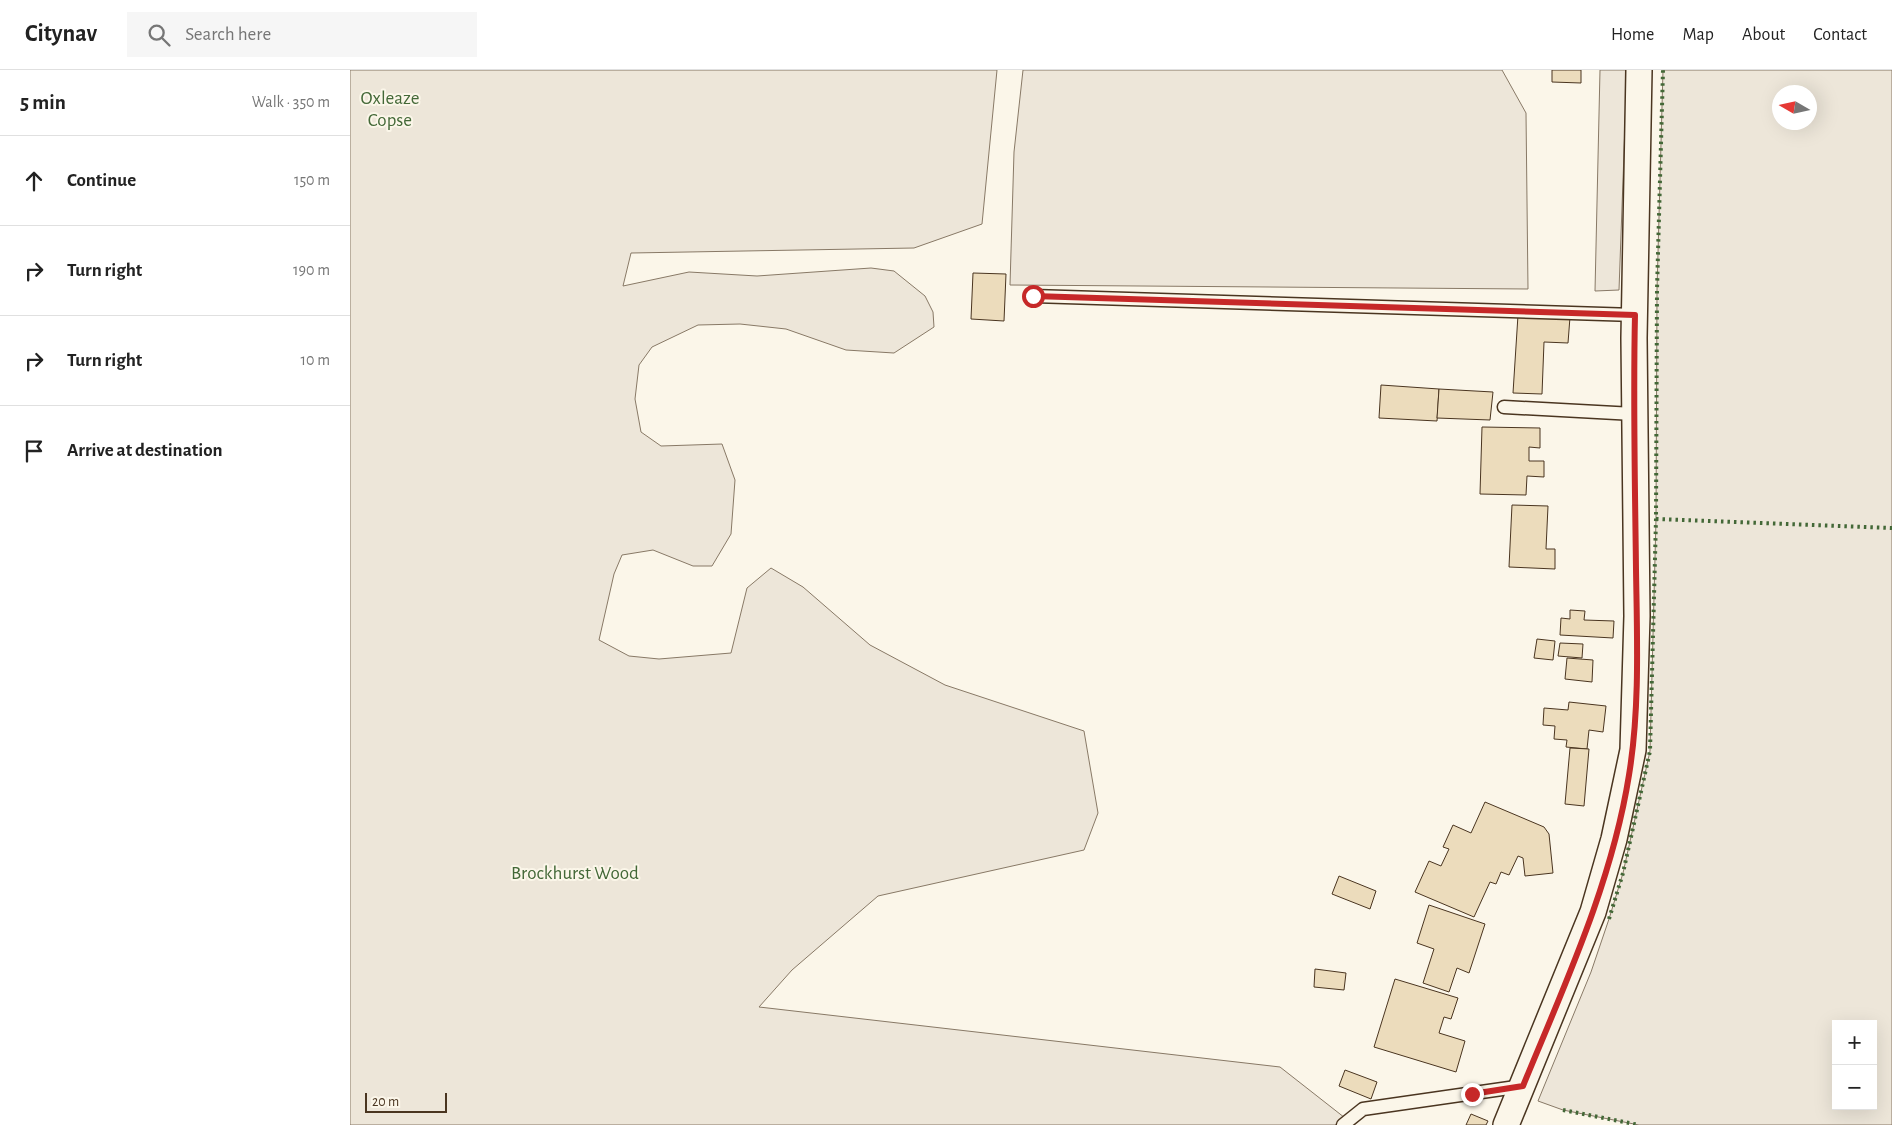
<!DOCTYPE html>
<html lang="en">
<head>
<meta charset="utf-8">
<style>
  :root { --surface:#fff; --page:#f6f6f6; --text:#222; --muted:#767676; --line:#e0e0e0 }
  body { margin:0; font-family:"Alegreya Sans",sans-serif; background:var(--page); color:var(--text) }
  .controls { position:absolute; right:15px; bottom:15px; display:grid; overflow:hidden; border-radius:0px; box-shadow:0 5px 20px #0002 }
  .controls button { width:45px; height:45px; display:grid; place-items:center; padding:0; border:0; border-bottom:1px solid var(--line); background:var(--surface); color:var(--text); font:25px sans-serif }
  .compass { position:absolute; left:1422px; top:15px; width:45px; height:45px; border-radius:50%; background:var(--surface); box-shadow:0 5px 20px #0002; rotate:279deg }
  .scale { position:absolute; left:15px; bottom:12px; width:82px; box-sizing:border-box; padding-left:5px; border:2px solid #4a3520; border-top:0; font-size:14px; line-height:18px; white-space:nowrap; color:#4a3520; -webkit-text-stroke:4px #fbf6e9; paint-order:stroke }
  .stop { position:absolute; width:15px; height:15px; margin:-11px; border:4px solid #c62828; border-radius:50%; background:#fff }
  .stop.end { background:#c62828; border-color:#fff; box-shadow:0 1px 5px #0008 }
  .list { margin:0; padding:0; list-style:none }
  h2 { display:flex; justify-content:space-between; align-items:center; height:65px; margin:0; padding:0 20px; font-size:21px }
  h2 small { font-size:16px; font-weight:400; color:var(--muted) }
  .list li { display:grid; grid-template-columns:32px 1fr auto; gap:15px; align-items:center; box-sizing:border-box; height:90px; padding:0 20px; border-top:1px solid var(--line) }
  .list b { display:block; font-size:19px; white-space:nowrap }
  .list em { font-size:16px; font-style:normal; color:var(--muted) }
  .icon { flex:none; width:28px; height:28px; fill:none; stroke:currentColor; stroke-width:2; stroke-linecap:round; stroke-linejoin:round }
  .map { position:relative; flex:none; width:1542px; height:1055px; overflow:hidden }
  header { display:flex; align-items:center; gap:30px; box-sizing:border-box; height:70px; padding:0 25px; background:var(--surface); border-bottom:1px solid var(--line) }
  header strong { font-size:24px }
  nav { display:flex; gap:28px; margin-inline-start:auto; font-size:18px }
  .search { width:350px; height:45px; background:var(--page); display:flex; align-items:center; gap:12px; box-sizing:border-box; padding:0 18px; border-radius:0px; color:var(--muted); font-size:19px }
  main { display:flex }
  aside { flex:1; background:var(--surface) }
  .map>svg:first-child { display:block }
</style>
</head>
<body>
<header>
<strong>Citynav</strong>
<div class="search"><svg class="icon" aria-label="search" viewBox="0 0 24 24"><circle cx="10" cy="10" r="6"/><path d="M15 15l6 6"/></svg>Search here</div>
<nav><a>Home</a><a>Map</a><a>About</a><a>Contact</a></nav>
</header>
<main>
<aside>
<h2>5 min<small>Walk · 350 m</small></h2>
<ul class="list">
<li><svg class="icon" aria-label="ahead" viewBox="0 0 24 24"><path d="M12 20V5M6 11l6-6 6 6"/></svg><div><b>Continue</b></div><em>150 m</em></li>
<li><svg class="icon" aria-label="right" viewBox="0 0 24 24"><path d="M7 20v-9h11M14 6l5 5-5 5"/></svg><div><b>Turn right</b></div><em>190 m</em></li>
<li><svg class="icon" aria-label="right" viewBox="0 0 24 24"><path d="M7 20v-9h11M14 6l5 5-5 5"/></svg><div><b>Turn right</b></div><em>10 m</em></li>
<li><svg class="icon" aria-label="arrive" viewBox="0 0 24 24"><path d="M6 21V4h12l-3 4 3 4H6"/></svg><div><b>Arrive at destination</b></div></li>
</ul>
</aside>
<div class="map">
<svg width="1542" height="1055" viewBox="0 0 1542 1055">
  <rect width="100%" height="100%" fill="#fbf6e9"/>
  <g fill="#ede6d9" stroke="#887966" fill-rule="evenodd">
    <polygon points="0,0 647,0 632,154 564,178 281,183 273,216 339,202 407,206 521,198 544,201 575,226 583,242 584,257 544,283 496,280 436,259 390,254 348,255 302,277 289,295 285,329 291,362 311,376 372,374 385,410 381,464 362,496 343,496 303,480 272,485 264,504 249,570 279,586 309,589 381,583 397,518 421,498 453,517 520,575 595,615 734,661 748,743 734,780 528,826 442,900 409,937 930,997 1004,1055 0,1055"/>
    <polygon points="673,0 1152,0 1176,43 1178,219 660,215 664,82"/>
    <polygon points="1250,0 1277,0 1269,220 1245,221"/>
    <path d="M1313,0H1542V1055H1289L1213,1040L1188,1031L1241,902L1259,849L1273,803L1300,681L1306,449L1307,220ZM1430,22H1460V52H1430ZM1486,954H1523V1036H1486Z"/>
  </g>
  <g fill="#ecdcbc" stroke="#4a3520">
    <polygon points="1202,0 1231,0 1231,13 1202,12"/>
    <polygon points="623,203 656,204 654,251 621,249"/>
    <polygon points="1168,245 1220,247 1218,273 1194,272 1192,324 1163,323"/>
    <polygon points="1031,315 1089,319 1087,351 1029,348"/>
    <polygon points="1089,319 1143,322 1140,350 1087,348"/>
    <polygon points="1132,357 1190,358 1190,378 1179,377 1179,391 1194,391 1194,407 1177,406 1176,425 1130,424"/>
    <polygon points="1162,435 1198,436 1196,479 1205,479 1205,499 1159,497"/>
    <polygon points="1220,540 1235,541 1234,550 1264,551 1263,568 1210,565 1211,548 1220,549"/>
    <polygon points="1187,569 1205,571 1203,590 1184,588"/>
    <polygon points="1210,573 1233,574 1232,588 1208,586"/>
    <polygon points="1217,588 1243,590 1242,612 1215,609"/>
    <polygon points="1219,632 1256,636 1253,662 1239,660 1237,679 1216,677 1217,670 1204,669 1205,656 1193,655 1194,638 1218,640"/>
    <polygon points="1220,678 1239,679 1234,736 1215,734"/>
    <polygon points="1135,732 1194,757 1199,764 1203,803 1175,806 1173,788 1168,786 1159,805 1151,802 1146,814 1140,812 1124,847 1065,822 1079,791 1091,796 1099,779 1093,777 1103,755 1121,763"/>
    <polygon points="989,806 1026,821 1020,839 982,824"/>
    <polygon points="1079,835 1135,854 1119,903 1107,898 1099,922 1073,913 1084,879 1067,873"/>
    <polygon points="965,899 996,903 994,920 964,917"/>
    <polygon points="1045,909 1108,928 1101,949 1094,947 1089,963 1115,971 1106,1002 1024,977"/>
    <polygon points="995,1000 1027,1012 1021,1029 989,1016"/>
    <polygon points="1121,1044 1138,1051 1136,1055 1116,1055"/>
  </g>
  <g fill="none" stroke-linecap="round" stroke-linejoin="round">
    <defs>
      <g id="service">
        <polyline points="683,226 1285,245"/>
        <polyline points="1154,337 1284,344"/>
        <polyline points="993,1055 1013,1039 1173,1016"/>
      </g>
      <polyline id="minor" points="1156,1055 1243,842 1264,769 1283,680 1287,546 1284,268 1289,0"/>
    </defs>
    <use href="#service" stroke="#4a3520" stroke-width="15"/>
    <use href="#minor" stroke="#4a3520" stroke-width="28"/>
    <use href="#service" stroke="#fbf6e9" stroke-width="12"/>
    <use href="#minor" stroke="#fbf6e9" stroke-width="25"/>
    <g stroke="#436837" stroke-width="4" stroke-dasharray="2.5 4" stroke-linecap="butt">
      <polyline points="1306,449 1542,458"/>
      <polyline points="1259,849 1273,803 1300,681 1306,449 1307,220 1313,0"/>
      <polyline points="1213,1040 1289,1055"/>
    </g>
  </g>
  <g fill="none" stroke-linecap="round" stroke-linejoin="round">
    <path stroke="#c62828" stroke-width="6" d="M683,226L1285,245C1283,330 1285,414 1286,499C1287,567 1290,638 1279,705C1262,813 1214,916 1173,1016L1122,1024"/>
  </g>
  <g text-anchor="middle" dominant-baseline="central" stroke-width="4" stroke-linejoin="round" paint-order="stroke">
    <g font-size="19" fill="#436837" stroke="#fbf6e9">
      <text x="40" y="28">Oxleaze<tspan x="40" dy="22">Copse</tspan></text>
      <text x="225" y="803">Brockhurst Wood</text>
    </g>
  </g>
</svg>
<div class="controls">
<button>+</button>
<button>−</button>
</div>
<svg class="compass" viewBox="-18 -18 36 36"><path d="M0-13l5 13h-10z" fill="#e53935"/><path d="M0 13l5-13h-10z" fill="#767676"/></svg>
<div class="scale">20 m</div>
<div class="stop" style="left:683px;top:226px"></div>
<div class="stop end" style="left:1122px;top:1024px"></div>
</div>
</main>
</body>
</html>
